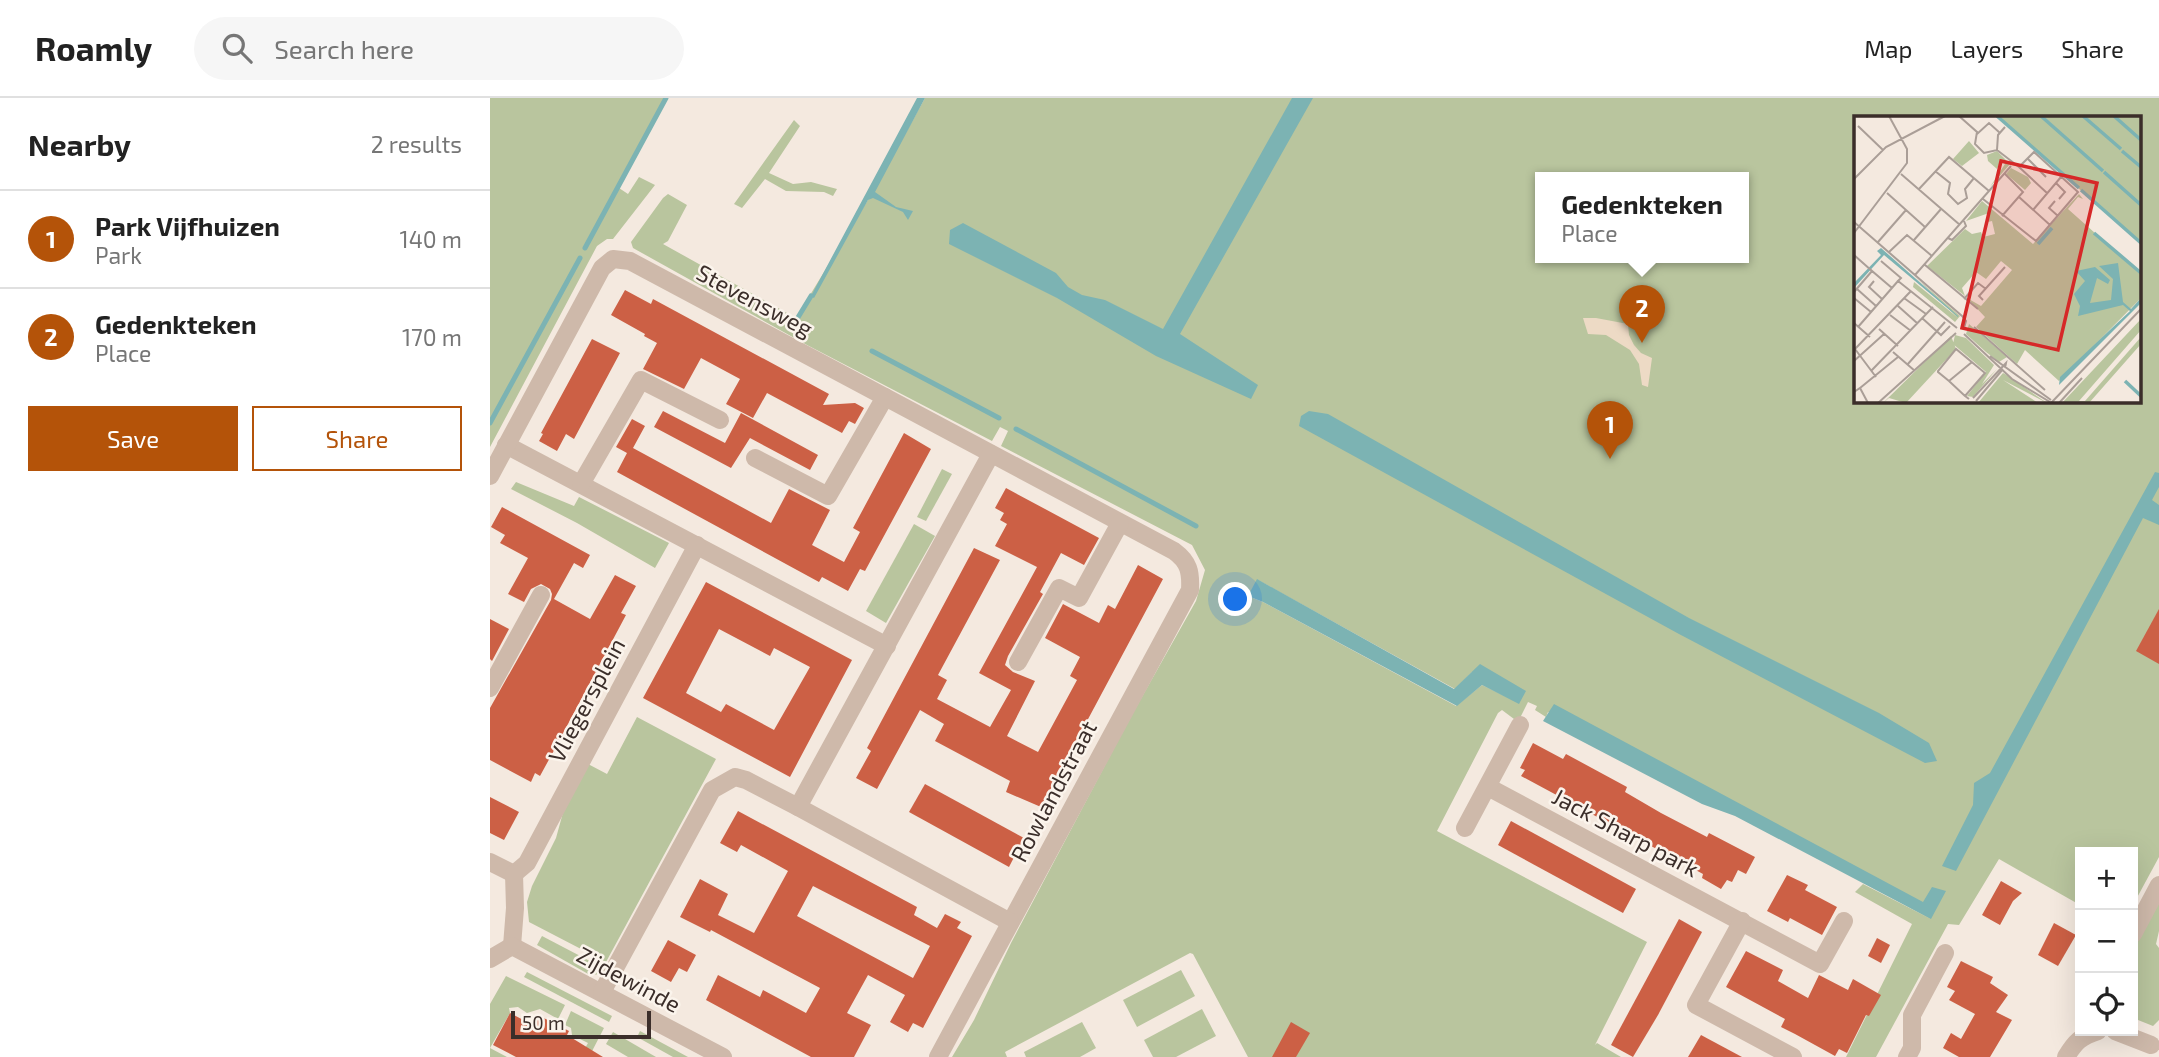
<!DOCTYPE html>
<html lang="en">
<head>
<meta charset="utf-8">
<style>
  :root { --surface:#fff; --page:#f6f6f6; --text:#222; --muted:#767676; --line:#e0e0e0; --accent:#b45309 }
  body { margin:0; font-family:"Exo 2",sans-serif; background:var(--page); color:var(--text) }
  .controls { position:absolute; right:21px; bottom:21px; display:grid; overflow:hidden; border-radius:0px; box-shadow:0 7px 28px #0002 }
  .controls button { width:63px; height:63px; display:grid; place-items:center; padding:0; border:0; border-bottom:2px solid var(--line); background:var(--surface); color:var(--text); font:35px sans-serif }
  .scale { position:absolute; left:21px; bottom:18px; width:140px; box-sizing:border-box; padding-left:7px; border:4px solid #3b2e2a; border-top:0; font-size:19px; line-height:24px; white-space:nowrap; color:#3b2e2a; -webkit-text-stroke:5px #fbf4ec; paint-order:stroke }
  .you { position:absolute; left:746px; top:502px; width:24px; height:24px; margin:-18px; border:5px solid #fff; border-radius:50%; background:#1a73e8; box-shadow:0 0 0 10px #1a73e833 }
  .badge { display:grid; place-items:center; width:46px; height:46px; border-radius:50%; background:var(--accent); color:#fff; font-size:23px; font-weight:700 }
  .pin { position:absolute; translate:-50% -58px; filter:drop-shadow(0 2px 4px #0008) }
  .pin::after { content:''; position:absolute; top:37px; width:24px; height:21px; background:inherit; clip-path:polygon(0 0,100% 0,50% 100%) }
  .popup { position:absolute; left:1045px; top:74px; width:214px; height:91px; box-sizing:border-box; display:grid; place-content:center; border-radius:0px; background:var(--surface); filter:drop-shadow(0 2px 5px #0005); font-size:23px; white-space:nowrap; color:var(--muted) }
  .popup b { font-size:26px; color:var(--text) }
  .popup::after { content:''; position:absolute; left:50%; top:100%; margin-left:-14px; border:14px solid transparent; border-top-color:var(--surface) }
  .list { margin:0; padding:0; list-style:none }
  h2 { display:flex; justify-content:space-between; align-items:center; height:91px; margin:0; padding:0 28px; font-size:30px }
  h2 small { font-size:23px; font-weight:400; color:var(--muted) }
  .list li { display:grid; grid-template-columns:46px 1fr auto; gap:21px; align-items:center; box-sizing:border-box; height:98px; padding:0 28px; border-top:2px solid var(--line) }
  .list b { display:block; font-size:26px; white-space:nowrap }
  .list p { margin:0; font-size:23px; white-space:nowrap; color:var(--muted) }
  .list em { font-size:23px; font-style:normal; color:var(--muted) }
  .actions { display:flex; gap:14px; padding:21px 28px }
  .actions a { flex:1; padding:16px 0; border:2px solid var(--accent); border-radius:0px; text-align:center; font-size:24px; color:var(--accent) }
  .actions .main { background:var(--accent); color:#fff }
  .icon { flex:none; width:38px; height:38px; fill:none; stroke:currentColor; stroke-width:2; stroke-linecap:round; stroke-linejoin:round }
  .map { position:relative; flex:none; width:1669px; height:959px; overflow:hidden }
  header { display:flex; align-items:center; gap:42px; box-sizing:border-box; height:98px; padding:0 35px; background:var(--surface); border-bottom:2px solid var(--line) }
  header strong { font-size:33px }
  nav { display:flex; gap:38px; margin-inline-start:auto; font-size:24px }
  .search { width:490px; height:63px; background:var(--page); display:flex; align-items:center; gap:18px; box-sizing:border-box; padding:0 24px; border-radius:38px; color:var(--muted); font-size:26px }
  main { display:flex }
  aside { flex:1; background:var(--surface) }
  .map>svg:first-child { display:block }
</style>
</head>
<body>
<header>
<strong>Roamly</strong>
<div class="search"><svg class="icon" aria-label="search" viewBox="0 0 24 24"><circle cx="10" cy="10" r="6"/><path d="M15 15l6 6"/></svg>Search here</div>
<nav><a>Map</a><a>Layers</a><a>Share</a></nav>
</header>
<main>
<aside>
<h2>Nearby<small>2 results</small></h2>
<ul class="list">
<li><span class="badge">1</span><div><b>Park Vijfhuizen</b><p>Park</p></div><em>140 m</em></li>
<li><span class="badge">2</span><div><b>Gedenkteken</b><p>Place</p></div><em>170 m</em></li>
</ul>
<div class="actions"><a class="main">Save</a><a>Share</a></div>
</aside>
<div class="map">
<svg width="1669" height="959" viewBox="0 0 1669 959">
  <rect width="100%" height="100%" fill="#f4e9df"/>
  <g fill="#b9c59e" fill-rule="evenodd">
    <polygon points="0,0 177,0 129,90 138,96 149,79 165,87 123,141 117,141 107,148 0,349"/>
    <path d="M435,0H1669V759L1643,807V754H1590V807L1509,761L1469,827L1458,826L1386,959H1356L1422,826L1365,794L1373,786L1441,821L1058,614L1056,619L1045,612L1047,608L1038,604L1028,624L1012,612L1008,615L947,733L1157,844L1105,947L1107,945L1131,959H758L703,856L700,855L515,954L517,959H462L484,922L521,845L640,620L706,503L715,472L702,447L511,348L518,333L510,329L502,343L317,247L143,150L141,144L173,100L178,96L197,107L178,143L173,146L306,220L387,87ZM1366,19H1650V303H1366ZM1050,79H1254V159H1050ZM768,482L965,591L982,574L1029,605L992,587L966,608L773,504L758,498Z"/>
    <polygon points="304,22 310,28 279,75 303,86 321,84 347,91 343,98 334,94 296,93 275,81 252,110 244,106"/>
    <polygon points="452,371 462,376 436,423 427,419"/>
    <polygon points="26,384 84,408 89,399 179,445 165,470 87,425 21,391"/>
    <polygon points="424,426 445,438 396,525 376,513"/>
    <polygon points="147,619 226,661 116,864 39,824 37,804 42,788 66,740 74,711 98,666 117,676"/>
    <polygon points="1669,802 1669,833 1666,846 1669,850 1669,922 1663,928 1643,920 1643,851"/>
    <polygon points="52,838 117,872 112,876 100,877 47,847"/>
    <polygon points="691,872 705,898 647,929 633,902"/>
    <polygon points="37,874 122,918 119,924 34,879"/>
    <polygon points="16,878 75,907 68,921 50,911 37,915 28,909 19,910 20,915 0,950 17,959 0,959 0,906"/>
    <polygon points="712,911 726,938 686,959 663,959 654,942"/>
    <polygon points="81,913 114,930 99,959 90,959 98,945 82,937 81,930 75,927"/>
    <polygon points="592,924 606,950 590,959 536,959 534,954"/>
    <polygon points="150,933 198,959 183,959 147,939"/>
    <polygon points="123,934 166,959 138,959 116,946"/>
  </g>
  <polygon fill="#eddac5" points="1093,220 1106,220 1138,226 1139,237 1144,247 1151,255 1162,260 1158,289 1152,287 1149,266 1140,252 1116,237 1098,236"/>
  <g fill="#7cb3b3">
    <polygon points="427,0 435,0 385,94 406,109 423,113 418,122 413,114 383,100 378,102 324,200 321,198"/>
    <polygon points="802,0 823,0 690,236 768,287 761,301 666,258 567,200 459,146 460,132 473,125 566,175 578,189 592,197 615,202 673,231"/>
    <polygon points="819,313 838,316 1199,520 1389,615 1439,645 1447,663 1435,665 1189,536 809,328 811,318"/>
    <polygon points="1665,374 1669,375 1669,389 1662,402 1669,407 1669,427 1653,420 1466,773 1452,768 1483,707 1484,685 1500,675"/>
    <polygon points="767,481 964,591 990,566 1036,593 1029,606 992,587 967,608 773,504 758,498"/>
    <polygon points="1064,606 1433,804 1442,789 1456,793 1441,821 1245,718 1212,706 1053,623"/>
  </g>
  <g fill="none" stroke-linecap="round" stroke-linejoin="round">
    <g stroke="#7cb3b3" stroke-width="5">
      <polyline points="95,150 176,0"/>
      <polyline points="307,221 321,198"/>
      <polyline points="382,253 509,320"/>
      <polyline points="0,325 90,160"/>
      <polyline points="526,331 706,428"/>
    </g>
  </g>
  <g fill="#cc6045" fill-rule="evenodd">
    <polygon points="135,192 161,206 163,201 339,296 333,307 365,305 374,310 365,326 359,323 352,335 277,295 263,320 236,306 250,281 211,260 194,291 153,271 167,245 154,238 155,236 121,217"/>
    <polygon points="102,241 130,255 84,341 76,336 67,353 49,343 53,336 51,335"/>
    <polygon points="173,313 235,345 251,315 328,357 320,372 260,340 241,370 164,329"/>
    <polygon points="142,321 155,328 143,350 281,425 299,391 340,412 322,447 354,464 370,434 363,430 414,335 441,351 375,473 370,471 358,493 332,479 329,484 127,374 137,355 126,349"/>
    <polygon points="516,390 609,440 594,467 571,455 550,494 553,496 518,558 515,567 523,574 545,583 517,638 548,654 587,582 580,578 590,559 555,540 573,506 609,525 618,507 625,511 648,467 673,481 551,709 516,694 520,683 445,643 454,626 430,612 387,691 366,680 381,653 377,650 484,450 510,462 448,577 457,582 447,601 500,629 521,592 489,575 547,469 505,448 517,426 510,422 514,415 505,410"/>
    <polygon points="12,409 100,457 93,470 84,465 64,501 100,521 125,477 146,488 131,515 136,517 62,656 50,678 45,675 41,684 0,662 0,610 61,502 62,496 60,491 51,486 41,491 34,504 18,496 38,460 10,445 15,437 1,429"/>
    <path d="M216,484L362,562L300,679L153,600ZM229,531L280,558L284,550L320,569L284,632L236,606L231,614L196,595Z"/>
    <polygon points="1669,511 1669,566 1646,553"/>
    <polygon points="0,521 19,531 2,563 0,561"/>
    <polygon points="1043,645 1073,661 1076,656 1137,689 1135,694 1171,715 1217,739 1219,735 1265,759 1256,776 1248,772 1242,784 1237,782 1231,791 1212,780 1213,776 1031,678 1035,672 1030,670"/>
    <polygon points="435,686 534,740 519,769 419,714"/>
    <polygon points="0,699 29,714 14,742 0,735"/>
    <path d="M248,713L427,809L424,817L447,830L455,816L471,824L467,830L482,838L433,930L423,925L418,934L400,924L415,897L378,877L357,915L381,927L364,959H321L216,902L228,877L270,899L273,892L316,915L330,890L221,832L220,834L190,819L210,781L238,796L228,817L264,835L298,773L251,747L247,754L230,745ZM323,788L440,848L423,880L307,818Z"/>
    <polygon points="1021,723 1146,791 1133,815 1008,747"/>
    <polygon points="1297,777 1318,787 1315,792 1347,809 1332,837 1300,820 1298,824 1277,813"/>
    <polygon points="1511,783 1532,795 1523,803 1510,827 1492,817"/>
    <polygon points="1189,821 1212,834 1168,917 1143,959 1121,947"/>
    <polygon points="1564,825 1586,837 1568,868 1548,857"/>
    <polygon points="1387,840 1400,847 1391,865 1378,858"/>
    <polygon points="178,842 206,857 197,874 189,870 181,884 161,873"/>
    <polygon points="1256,853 1293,872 1288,883 1318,900 1329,877 1358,892 1363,881 1391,897 1379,918 1376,917 1357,955 1349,951 1345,958 1305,936 1291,929 1295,921 1236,889"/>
    <polygon points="1471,863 1503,879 1500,885 1518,897 1506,914 1522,922 1500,959 1469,959 1453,950 1461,935 1471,941 1485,916 1459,902 1465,893 1457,889"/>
    <polygon points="20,915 41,926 46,916 79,933 77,937 113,959 26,959 3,947"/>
    <polygon points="801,924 820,935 806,959 782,959"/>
    <polygon points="1211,937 1252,959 1198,959"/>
  </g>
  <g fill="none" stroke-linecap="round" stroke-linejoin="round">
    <g stroke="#ceb9aa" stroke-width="18">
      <polyline points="16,347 397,548"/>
      <polyline points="265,360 338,398 395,299"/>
      <path d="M0,378L112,170L123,161L140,163L684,453C699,464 701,474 700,492L448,959"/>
      <polyline points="91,386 151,282 230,322"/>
      <polyline points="528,564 569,490 589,500 630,425"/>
      <polyline points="0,590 51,497"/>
      <polyline points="998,689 1330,866 1354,823"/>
      <polyline points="308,709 501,356"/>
      <polyline points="975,730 1030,627"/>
      <polyline points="0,764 24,776"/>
      <polyline points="24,776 37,765 207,447"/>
      <polyline points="1252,823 1206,907 1303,959"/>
      <polyline points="1643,836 1669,787"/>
      <polyline points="22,848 233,959"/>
      <polyline points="22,848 25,810 24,776"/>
      <polyline points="0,861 22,848"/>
      <polyline points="112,894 222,692 245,679 256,682 308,709 520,824"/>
      <polyline points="1625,933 1661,947"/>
      <polyline points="1417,959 1422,950 1422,917 1455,855"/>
      <path d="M1576,959C1585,944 1591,938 1608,933"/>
    </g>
  </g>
  <g text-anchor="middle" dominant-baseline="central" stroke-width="5" stroke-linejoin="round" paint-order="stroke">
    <g font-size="23" fill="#3b2e2a" stroke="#fbf4ec">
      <text transform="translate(265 202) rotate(28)">Stevensweg</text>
      <text transform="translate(96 602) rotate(-62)">Vliegersplein</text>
      <text transform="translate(563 693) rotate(-62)">Rowlandstraat</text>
      <text transform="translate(1136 734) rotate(28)">Jack Sharp park</text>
      <text transform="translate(139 881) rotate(28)">Zijdewinde</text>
    </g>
  </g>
  <g transform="translate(1364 18)">
    <rect width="287" height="287" fill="#f4e9df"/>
    <path d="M188,0L250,56L189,0H287V127L143,1ZM115,25L125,37L108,50L99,43ZM143,35L156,48L136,71L151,48L147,45L143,53L134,45L133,39ZM157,52L174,61L177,67L171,74L152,58ZM225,78L229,83L224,81L214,93L287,158V182L205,265L171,234L163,248L122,211L131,201L113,182L127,190L158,154L147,145L132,163L122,156L108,172L111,180L73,150L111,113L118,118L127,116L129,121L141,118L138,105L134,106L135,97L112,105L128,85L179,128ZM61,161L106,200L101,206L59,171L60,166L103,201ZM287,203V214L225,285H231L287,221V228L235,287H208ZM115,208L153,241L145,246L132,236L112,218ZM101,219L112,222L140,249L128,268L143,253L119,281L113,280L132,256L99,228ZM97,220L102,233L52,287L35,282L29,287ZM149,257L151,258L193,287L149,264L184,287H124Z" fill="#b9c59e"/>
    <path d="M27,132L104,200V201L30,139L0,172V167L27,139L23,135ZM264,147L269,186L277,193L287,182V187L205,269L206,261L276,195L269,189L224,200L226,190L220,178L231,165L222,155L241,151L256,164L254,168L243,162L236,187L257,184L259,163L245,150Z" fill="#7cb3b3"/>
    <path fill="none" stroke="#7cb3b3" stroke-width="3.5" d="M143,0L225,72M187,0L249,55M229,0L267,33M260,0L287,24M268,35L287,51M250,56L287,89M227,74L287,127M240,117L287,157M184,128L198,112M271,265L287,280"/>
    <path fill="none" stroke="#aa9e97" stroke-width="2" d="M105,0L123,16L121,28L130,37L143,34L165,51M4,10L29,34M123,18L135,7L146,17M143,34L144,19L151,11M173,42L192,61M165,51L193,77M81,55L96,67L94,78L104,88L113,82L111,73L120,62M47,58L106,109M0,63L32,31L91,0M202,67L211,76L205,83M65,73L95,41L135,75M33,77L71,111M165,81L196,109M129,83L182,125L224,76L180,36L165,51M201,85L195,92L204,100M179,94L207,61M148,100L169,76L151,58M0,106L108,200L112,205L110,212M0,117L53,47V33L35,0M94,122L98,124L112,110L110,105M60,124L87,93M24,126L52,94M35,136L53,119L78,140M0,139L18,155M27,145L47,162L44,165L103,212M71,149L124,193M61,159L157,50M20,165L15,171L28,183M3,173L22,190M0,176L18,155L38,172M0,182L17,196M50,182L72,198M110,183L124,167L132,173M129,184L125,180L151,151M44,190L63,207M36,199L57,215M68,202L87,219L96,210M0,207L16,221M4,211L44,165M120,211L191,274M25,213L44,230M110,218L158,263L196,286M1,233L22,261M0,234L57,175M39,236L61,255M136,240L197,284M0,245L30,218M53,249L91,206M17,255L79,191M95,265L118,246M6,272L44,241M0,276L6,272L14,287M111,280L131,257L102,233L84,255V256L95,265L111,280L115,283M119,282L152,247L151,252M122,285L149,253M24,287L102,217M197,287L287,193M205,287L228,262"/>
    <path fill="#d62828" fill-opacity="0.15" stroke="#d62828" stroke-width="3.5" d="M147,45L243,67L204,234L108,212Z"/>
    <rect width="287" height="287" fill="none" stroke="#3b2e2a" stroke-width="3.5"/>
  </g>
</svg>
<div class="controls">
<button>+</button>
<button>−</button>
<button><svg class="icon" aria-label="locate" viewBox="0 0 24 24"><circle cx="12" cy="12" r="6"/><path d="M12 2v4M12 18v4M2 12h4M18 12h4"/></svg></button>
</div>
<div class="scale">50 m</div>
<div class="you"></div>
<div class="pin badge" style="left:1120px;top:361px">1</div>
<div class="pin badge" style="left:1152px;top:245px">2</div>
<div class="popup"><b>Gedenkteken</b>Place</div>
</div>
</main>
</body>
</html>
